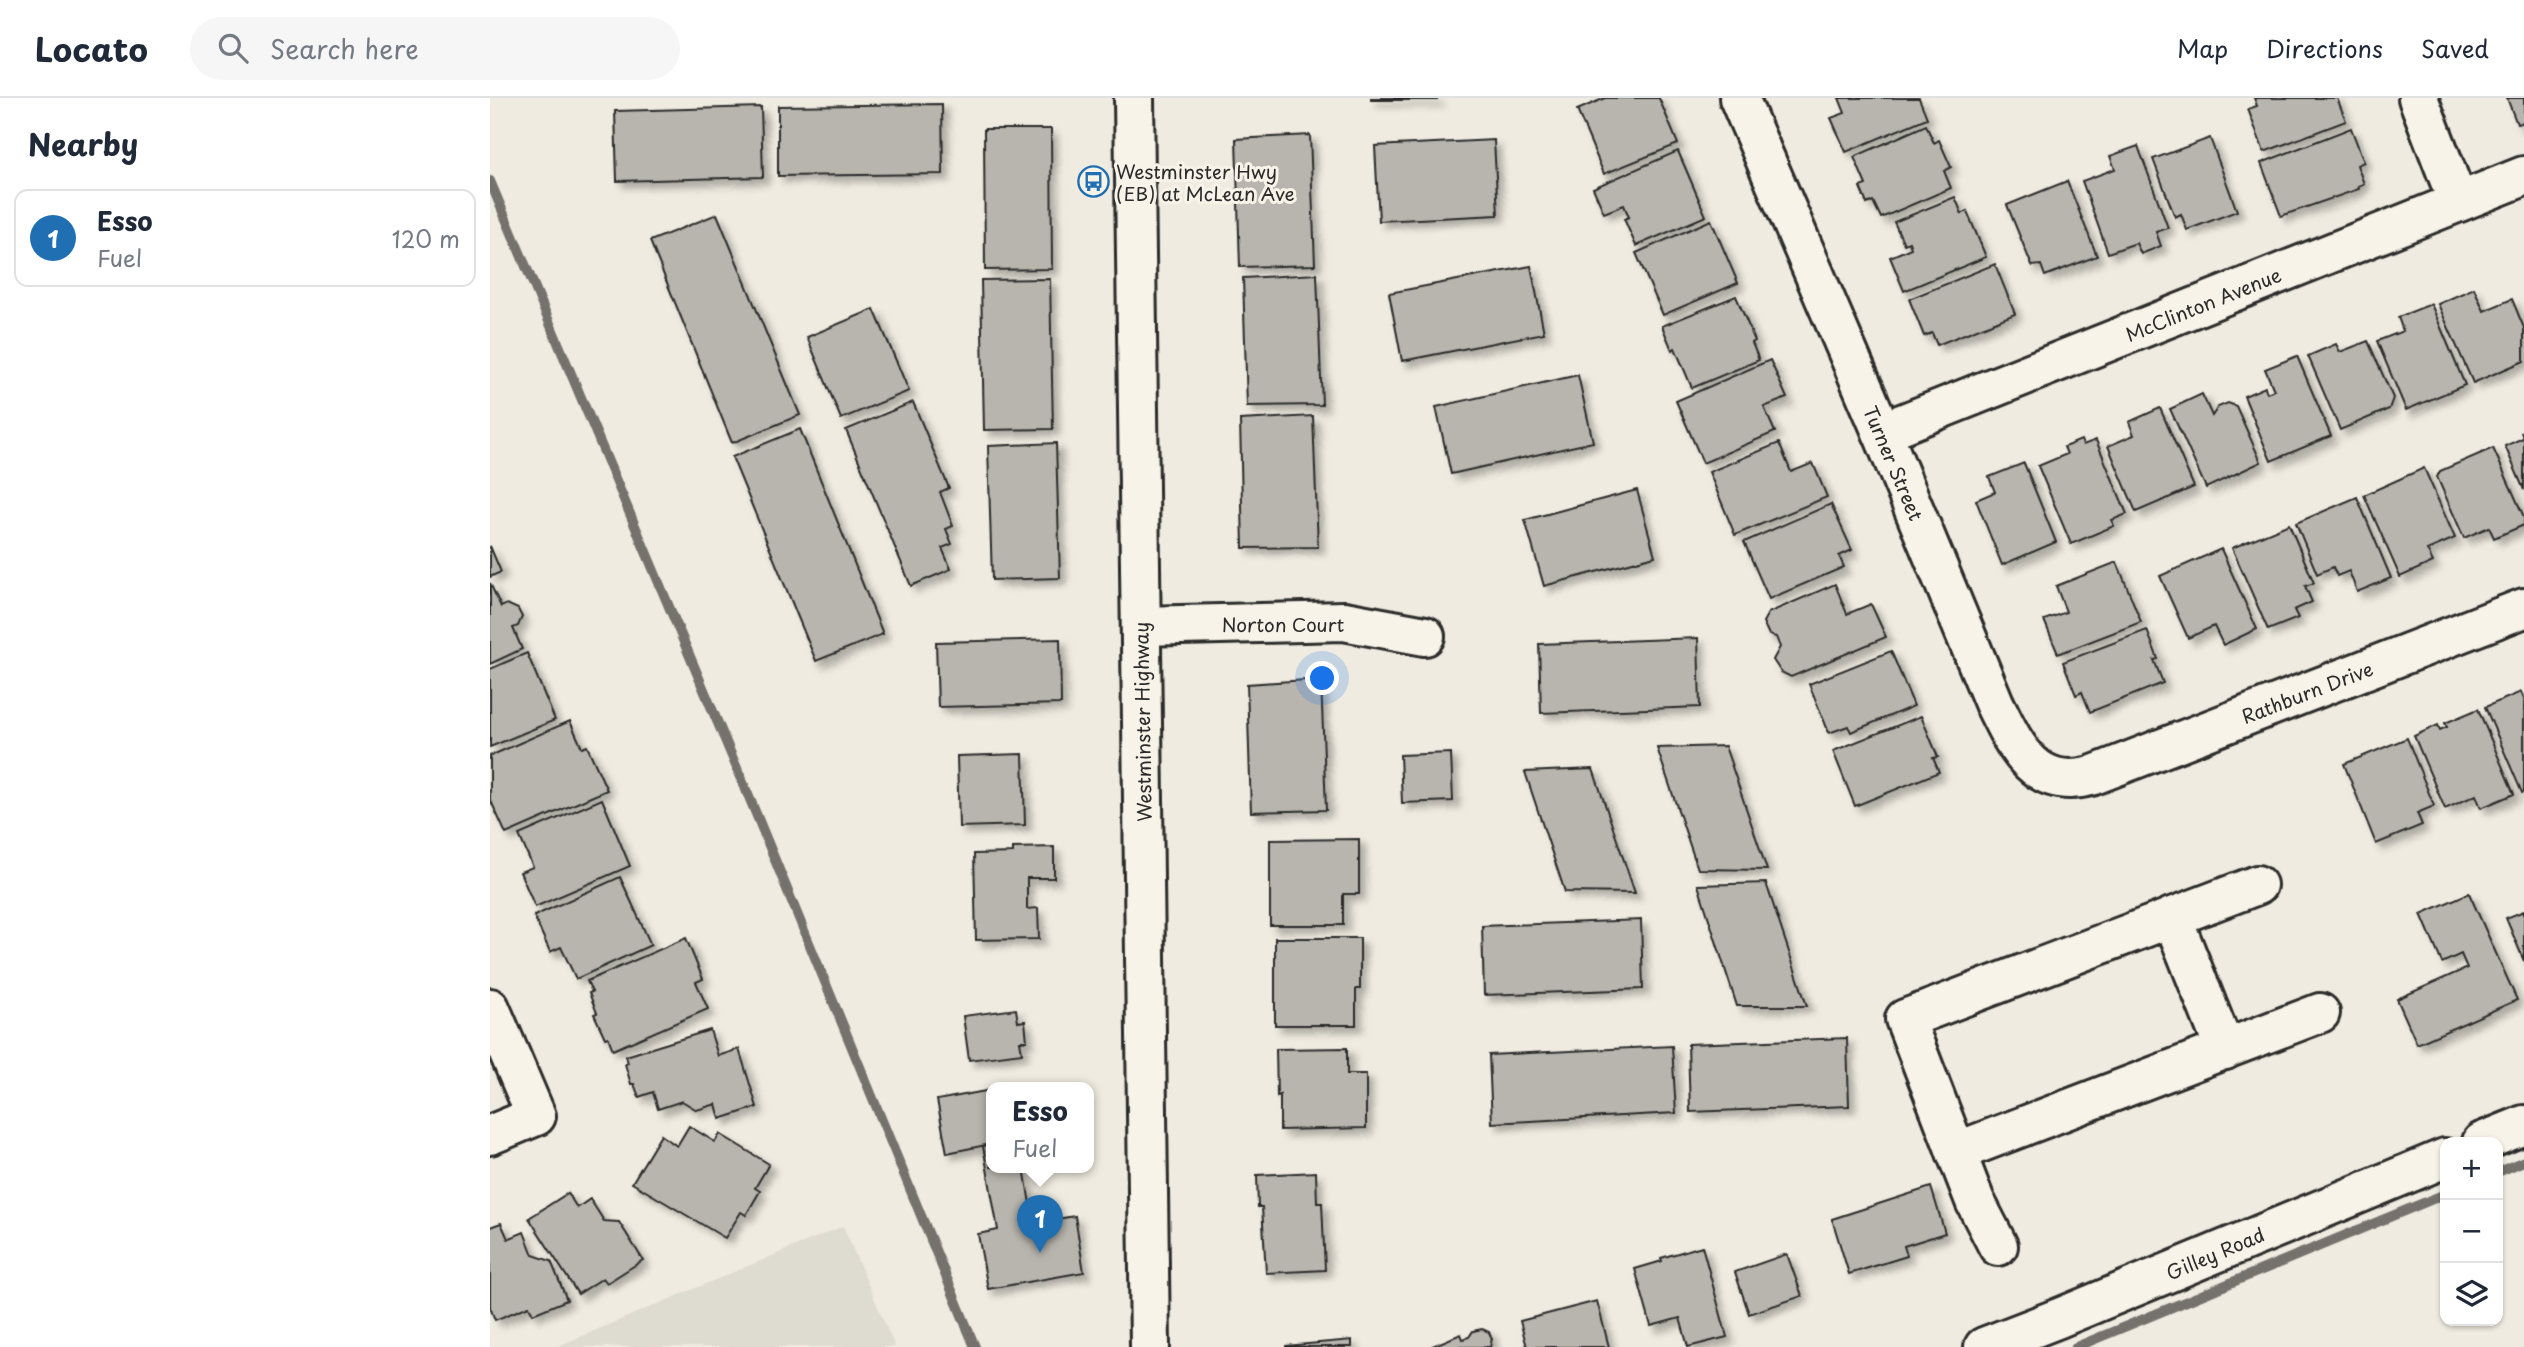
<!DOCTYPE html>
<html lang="en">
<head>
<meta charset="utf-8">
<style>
  :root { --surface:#fff; --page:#f6f6f7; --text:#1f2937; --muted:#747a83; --line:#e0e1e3; --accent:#1f6fb2 }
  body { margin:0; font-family:"Playpen Sans",sans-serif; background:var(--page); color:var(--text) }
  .controls { position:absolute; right:21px; bottom:21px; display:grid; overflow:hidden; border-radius:14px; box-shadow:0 2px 5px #0004 }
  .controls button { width:63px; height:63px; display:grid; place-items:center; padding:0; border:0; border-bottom:2px solid var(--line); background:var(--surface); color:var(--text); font:35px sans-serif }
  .you { position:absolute; left:833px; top:581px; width:24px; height:24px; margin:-18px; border:5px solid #fff; border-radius:50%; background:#1a73e8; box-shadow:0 0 0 10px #1a73e833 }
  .badge { display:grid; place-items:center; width:46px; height:46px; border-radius:50%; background:var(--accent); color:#fff; font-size:23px; font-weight:700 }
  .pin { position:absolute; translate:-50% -58px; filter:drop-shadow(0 2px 4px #0008) }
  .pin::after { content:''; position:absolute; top:37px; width:24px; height:21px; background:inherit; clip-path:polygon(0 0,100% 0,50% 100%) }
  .popup { position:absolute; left:496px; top:984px; width:108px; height:91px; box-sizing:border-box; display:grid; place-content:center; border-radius:14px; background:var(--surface); filter:drop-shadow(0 2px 5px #0005); font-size:23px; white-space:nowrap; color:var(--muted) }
  .popup b { font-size:26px; color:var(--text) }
  .popup::after { content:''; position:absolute; left:50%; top:100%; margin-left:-14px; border:14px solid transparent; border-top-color:var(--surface) }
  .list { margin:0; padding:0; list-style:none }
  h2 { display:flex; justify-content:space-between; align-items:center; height:91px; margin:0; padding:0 28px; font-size:30px }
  h2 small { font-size:23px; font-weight:400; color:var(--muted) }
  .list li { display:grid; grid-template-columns:46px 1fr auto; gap:21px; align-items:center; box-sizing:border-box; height:98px; margin:0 14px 14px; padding:0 14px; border:2px solid var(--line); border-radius:14px }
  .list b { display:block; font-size:26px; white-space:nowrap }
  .list p { margin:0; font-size:23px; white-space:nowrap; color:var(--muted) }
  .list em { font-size:23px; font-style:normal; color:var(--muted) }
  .icon { flex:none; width:38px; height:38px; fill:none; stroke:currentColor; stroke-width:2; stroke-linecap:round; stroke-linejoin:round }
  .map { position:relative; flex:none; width:2034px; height:1249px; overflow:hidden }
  header { display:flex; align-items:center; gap:42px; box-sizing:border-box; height:98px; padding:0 35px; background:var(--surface); border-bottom:2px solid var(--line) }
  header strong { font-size:33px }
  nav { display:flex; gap:38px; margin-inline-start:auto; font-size:24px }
  .search { width:490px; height:63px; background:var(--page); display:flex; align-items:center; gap:18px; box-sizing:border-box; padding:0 24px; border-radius:38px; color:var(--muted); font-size:26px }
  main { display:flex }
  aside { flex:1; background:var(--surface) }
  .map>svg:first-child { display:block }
</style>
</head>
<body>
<header>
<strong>Locato</strong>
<div class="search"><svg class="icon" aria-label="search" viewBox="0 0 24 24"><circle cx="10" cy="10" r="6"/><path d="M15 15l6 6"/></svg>Search here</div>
<nav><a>Map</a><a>Directions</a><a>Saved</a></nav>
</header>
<main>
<aside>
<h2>Nearby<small></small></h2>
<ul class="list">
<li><span class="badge">1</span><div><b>Esso</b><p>Fuel</p></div><em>120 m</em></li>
</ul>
</aside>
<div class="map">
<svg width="2034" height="1249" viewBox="0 0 2034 1249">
  <defs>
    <filter id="shadow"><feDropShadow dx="6" dy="6" stdDeviation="3.5" flood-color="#0004"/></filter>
  </defs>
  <rect width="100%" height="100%" fill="#efebe0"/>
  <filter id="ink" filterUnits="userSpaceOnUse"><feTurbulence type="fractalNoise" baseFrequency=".0143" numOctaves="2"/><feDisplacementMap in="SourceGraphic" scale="14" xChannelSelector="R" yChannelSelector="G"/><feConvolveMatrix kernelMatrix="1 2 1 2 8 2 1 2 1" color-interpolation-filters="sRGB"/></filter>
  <g filter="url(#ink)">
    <polygon fill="#dedbd1" points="353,1128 405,1249 66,1249"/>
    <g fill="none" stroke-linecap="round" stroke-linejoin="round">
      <g stroke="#74726e" stroke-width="10">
        <polyline points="0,83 262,706 485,1249"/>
        <polyline points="2008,1074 2034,1063"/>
        <polyline points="1586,1249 1955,1096"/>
      </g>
    </g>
    <g fill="#b8b5ae" stroke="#2b2b2b" stroke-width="2" filter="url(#shadow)">
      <rect x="881" y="0" width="66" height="2"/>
      <polygon points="1115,0 1169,0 1188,46 1114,76 1087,12"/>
      <polygon points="1349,0 1429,0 1437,20 1356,54 1341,20 1355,15"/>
      <polygon points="1764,0 1847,0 1856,23 1774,54 1758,11 1767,8"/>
      <polygon points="2017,0 2034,0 2034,24 2027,26"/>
      <polygon points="452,6 453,76 288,78 288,8"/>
      <polygon points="271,9 273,79 127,83 125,13"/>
      <polygon points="1436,27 1444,45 1449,42 1461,69 1454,73 1461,90 1391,120 1383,103 1377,106 1370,89 1376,87 1364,59"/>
      <polygon points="1861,30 1874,64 1867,67 1874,86 1868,88 1869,91 1791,118 1771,65"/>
      <polygon points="494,31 561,31 562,171 495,172"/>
      <polygon points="820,37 825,167 750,169 746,41"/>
      <polygon points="1720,40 1747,113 1697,132 1691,116 1685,119 1663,61"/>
      <polygon points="1004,42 1008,117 889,123 885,48"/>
      <polygon points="1648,48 1678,130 1666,134 1671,148 1651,156 1646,145 1618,155 1592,83 1625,71 1620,58"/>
      <polygon points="1188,53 1216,118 1146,148 1134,121 1139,119 1134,107 1114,115 1103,90"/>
      <polygon points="1577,83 1607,158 1555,178 1551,167 1542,168 1517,107"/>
      <polygon points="1465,99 1472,116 1477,113 1496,159 1414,193 1400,159 1421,150 1419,144 1414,146 1404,124"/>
      <polygon points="227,116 310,317 242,345 160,143"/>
      <polygon points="1221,122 1248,185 1173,217 1146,155"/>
      <polygon points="1505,166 1525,216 1447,247 1442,235 1434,238 1419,201"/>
      <polygon points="1041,168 1054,235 912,263 899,195"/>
      <polygon points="827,176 832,307 757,308 753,180"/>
      <polygon points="560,181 563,331 494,332 491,182"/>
      <polygon points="1984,190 1994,213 2022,201 2034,230 2034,263 1983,285 1948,206"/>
      <polygon points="1246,198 1265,243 1262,245 1269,262 1202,290 1185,250 1182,252 1172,228"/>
      <polygon points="1941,206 1975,287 1916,312 1887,243 1913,233 1908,219"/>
      <polygon points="384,211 419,293 351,321 317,239"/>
      <polygon points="1878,243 1903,300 1899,311 1850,332 1818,258 1846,246 1850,254"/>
      <polygon points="1807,258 1841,338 1781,363 1754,298 1775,289 1777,295 1784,292 1775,271"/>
      <polygon points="1280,262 1297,300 1274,309 1285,334 1213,365 1186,303"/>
      <polygon points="1088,277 1103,344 961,376 946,309"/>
      <polygon points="1712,296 1722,318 1728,309 1738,305 1746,308 1771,364 1716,390 1680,311"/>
      <polygon points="423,304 459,390 450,394 463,428 456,431 462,446 452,450 461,471 421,488 356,332"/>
      <polygon points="1670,310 1704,389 1646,414 1618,348 1644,337 1639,324"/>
      <polygon points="823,318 828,449 753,450 750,322"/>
      <polygon points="310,331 393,536 326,563 242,359"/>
      <polygon points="2034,333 2034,392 2015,348 2033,340 2031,334"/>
      <polygon points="1591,342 1593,347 1606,342 1637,416 1622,422 1624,428 1581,446 1548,368 1577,356 1574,349"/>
      <polygon points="566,345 570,480 502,482 498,348"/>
      <polygon points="1289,345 1301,374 1323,365 1337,399 1245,437 1219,374"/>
      <polygon points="2003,350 2034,419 2034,427 2004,440 1999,429 1974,440 1947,379 1950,373"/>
      <polygon points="1534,365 1566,444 1512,467 1486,402 1505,394 1499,379"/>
      <polygon points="1934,370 1965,440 1937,452 1943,464 1910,479 1874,397"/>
      <polygon points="1147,392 1165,458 1054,488 1035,422"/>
      <polygon points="1867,399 1901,480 1867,494 1859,473 1847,478 1843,469 1827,476 1806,425"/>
      <polygon points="1341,406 1362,452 1349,458 1354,469 1279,501 1254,444"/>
      <polygon points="1799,426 1824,485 1815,488 1822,504 1804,512 1808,520 1778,532 1742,450"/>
      <polygon points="0,448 11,474 0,479"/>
      <polygon points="1731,451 1767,531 1733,547 1724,528 1698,540 1670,478"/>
      <polygon points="1627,464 1651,524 1568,556 1554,522 1576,514 1566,488"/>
      <polygon points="0,485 11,509 17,506 28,511 32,519 28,528 23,530 32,551 0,566"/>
      <polygon points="1345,486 1357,516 1381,506 1396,539 1301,579 1291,574 1283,562 1290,549 1286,539 1279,537 1273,524 1278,515"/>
      <polygon points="1657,532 1668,561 1664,562 1673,585 1600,614 1592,594 1586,597 1573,564"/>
      <polygon points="1208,540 1210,609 1051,615 1049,546"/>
      <polygon points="570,541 571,606 448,609 446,544"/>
      <polygon points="1401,553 1424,608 1361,634 1358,628 1339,635 1319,586"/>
      <polygon points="37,555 65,622 0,649 0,571"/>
      <polygon points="831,581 836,712 761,714 757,586"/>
      <polygon points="2031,594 2034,601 2034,694 2032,695 1995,609"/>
      <polygon points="1988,611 2024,696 1991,710 1986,697 1955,711 1924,638 1948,627 1950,632 1957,629 1955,625"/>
      <polygon points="1431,618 1448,659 1443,660 1449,674 1365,708 1343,653"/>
      <polygon points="80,623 92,650 97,648 117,692 16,736 0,701 0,658"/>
      <polygon points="1917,640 1944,708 1927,715 1932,727 1886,746 1854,666"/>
      <polygon points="1235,648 1277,772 1208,771 1167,650"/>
      <polygon points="961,655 963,703 912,705 910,657"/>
      <polygon points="533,656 535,727 469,729 467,658"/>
      <polygon points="1103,671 1145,795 1075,794 1035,674"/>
      <polygon points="112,701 140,768 45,809 30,774 43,769 29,737"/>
      <polygon points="869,741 869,796 853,796 853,827 780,827 780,742"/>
      <polygon points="564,749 564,780 537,780 537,811 548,810 549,841 486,842 484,756 523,755 523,750"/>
      <polygon points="130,779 161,847 86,881 71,849 60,854 44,818"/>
      <polygon points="1276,785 1317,908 1247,908 1208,787"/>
      <polygon points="1979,795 2027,902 1927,946 1907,901 1977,870 1971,856 1952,865 1931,816"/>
      <polygon points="2034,813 2034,863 2016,820"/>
      <polygon points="1151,822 1153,891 994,897 992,828"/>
      <polygon points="196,840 213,881 206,884 218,911 123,952 118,939 115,940 104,916 107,915 99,895 102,894 97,883"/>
      <polygon points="785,840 870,840 870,891 866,891 866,927 785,927"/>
      <polygon points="526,911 528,924 535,923 537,943 530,943 532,955 479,962 473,918"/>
      <polygon points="220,932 228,958 249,951 267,1009 230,1021 226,1006 207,1012 192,1003 168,1011 163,994 149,999 144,986 141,986 135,966 138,965 136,958"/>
      <polygon points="1357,940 1359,1008 1200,1014 1198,946"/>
      <polygon points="1182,948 1186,1015 1002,1025 999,957"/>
      <polygon points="857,950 857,976 876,976 876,1030 790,1032 790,997 787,998 786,951"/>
      <polygon points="501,992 501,1046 457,1055 447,1002"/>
      <polygon points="199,1028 225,1044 230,1036 279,1066 265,1090 270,1093 256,1117 251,1114 235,1140 142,1085 171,1037 187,1048"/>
      <polygon points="501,1046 501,1069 534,1069 543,1125 585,1118 594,1174 498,1191 488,1136 508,1132 493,1048"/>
      <polygon points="826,1074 827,1105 832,1105 835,1172 776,1175 772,1109 768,1109 767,1077"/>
      <polygon points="1441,1089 1455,1135 1414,1148 1417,1158 1359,1176 1342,1121"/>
      <polygon points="78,1095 87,1110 100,1101 114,1123 129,1124 153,1162 117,1185 113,1180 88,1196 39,1120"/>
      <polygon points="11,1125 18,1141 34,1134 43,1157 61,1163 77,1202 43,1216 39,1208 5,1222 0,1209 0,1129"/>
      <polygon points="1212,1148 1237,1239 1198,1249 1190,1220 1161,1228 1145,1171 1172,1163 1171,1160"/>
      <polygon points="1297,1156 1312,1198 1259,1216 1245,1174"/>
      <polygon points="1107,1203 1119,1249 1037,1249 1030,1223"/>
      <polygon points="992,1231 999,1234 1002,1241 1000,1249 940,1249 971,1236 973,1241 979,1239 983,1233"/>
      <polygon points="862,1242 862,1249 796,1249 796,1248"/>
    </g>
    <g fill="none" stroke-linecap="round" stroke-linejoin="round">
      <defs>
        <g id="street">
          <path d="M1249,0L1392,334L1504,605C1525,648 1544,693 1601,678L2034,510"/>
          <polyline points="1928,0 1968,104"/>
          <polyline points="1392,334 2034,78"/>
          <polyline points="651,528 854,523 935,538"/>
          <polyline points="1682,819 1735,952"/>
          <polyline points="0,910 46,1018 0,1037"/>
          <polyline points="1992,1044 2034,1027"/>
          <polyline points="1466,1054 1830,915"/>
          <polyline points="1508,1148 1485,1103 1415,921 1767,787"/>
          <polyline points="1494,1249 1569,1220 1955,1060"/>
        </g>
        <polyline id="secondary" points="644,0 660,1249"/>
      </defs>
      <use href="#street" stroke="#2b2b2b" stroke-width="44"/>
      <use href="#secondary" stroke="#2b2b2b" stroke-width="44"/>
      <use href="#street" stroke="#f7f3e8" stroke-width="38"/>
      <use href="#secondary" stroke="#f7f3e8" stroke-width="38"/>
    </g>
  </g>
  <defs>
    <symbol id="bus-ring" viewBox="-11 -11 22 22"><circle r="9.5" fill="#f7f3e8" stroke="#1f6fb2" stroke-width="1.5"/><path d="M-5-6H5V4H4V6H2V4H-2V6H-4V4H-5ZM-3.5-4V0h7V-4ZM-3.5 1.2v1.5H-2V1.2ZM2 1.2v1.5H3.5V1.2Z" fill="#1f6fb2"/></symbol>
  </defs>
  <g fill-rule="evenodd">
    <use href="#bus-ring" x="586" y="66" width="35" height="35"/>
  </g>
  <g text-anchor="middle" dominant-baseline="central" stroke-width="6" stroke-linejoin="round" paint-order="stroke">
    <g font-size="19" fill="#2b2b2b" stroke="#f7f3e8" text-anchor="start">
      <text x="626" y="73">Westminster Hwy<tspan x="626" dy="22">(EB) at McLean Ave</tspan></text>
    </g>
    <g font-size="19" fill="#2b2b2b" stroke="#f7f3e8">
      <text transform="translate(1713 206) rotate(-22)">McClinton Avenue</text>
      <text transform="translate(1404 365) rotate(67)">Turner Street</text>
      <text x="793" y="526">Norton Court</text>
      <text transform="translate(1817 594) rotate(-21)">Rathburn Drive</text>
      <text transform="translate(652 624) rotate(-91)">Westminster Highway</text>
      <text transform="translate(1725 1155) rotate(-23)">Gilley Road</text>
    </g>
  </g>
</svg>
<div class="controls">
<button>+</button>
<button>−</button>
<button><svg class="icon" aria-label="layers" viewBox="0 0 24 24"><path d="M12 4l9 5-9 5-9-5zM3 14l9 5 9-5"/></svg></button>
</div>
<div class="you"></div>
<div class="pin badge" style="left:550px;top:1155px">1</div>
<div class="popup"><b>Esso</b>Fuel</div>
</div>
</main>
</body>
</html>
